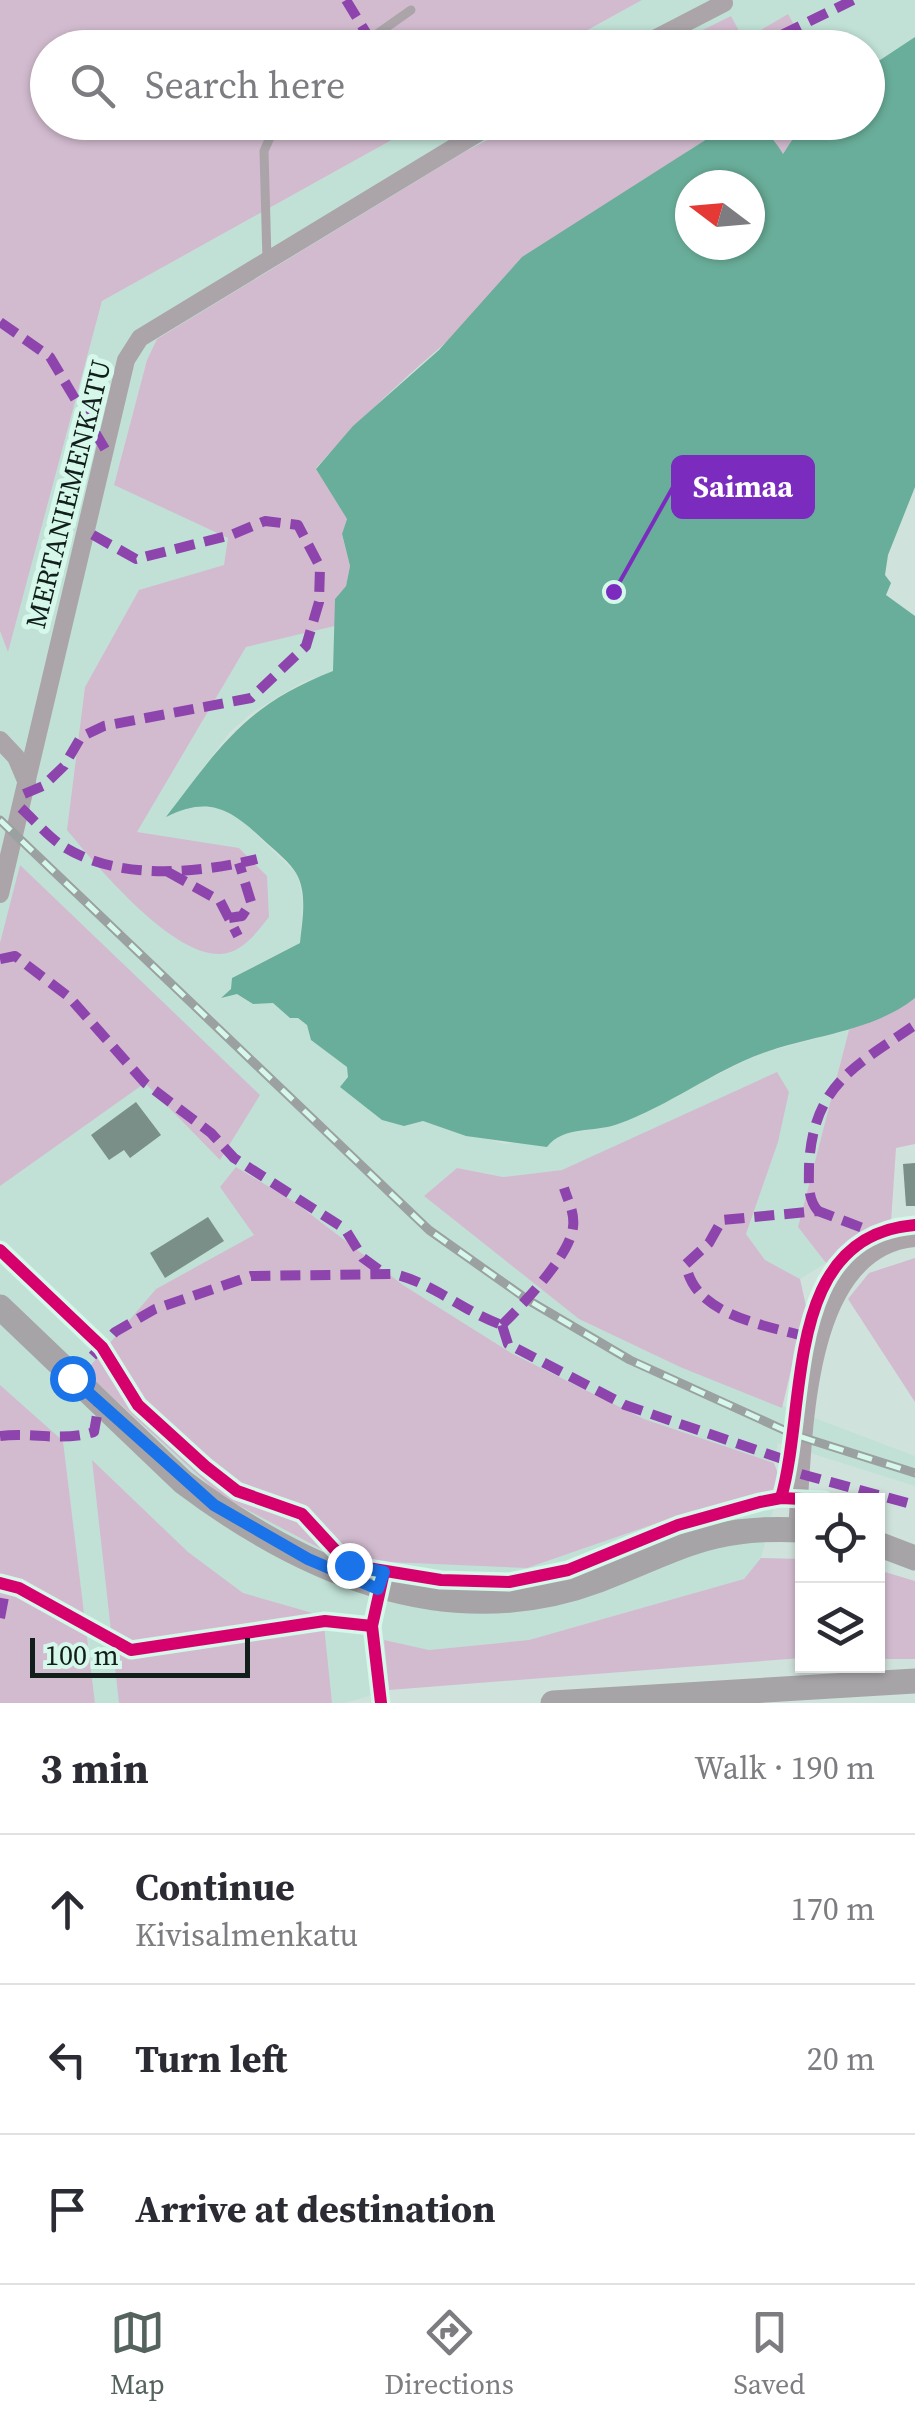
<!DOCTYPE html>
<html lang="en">
<head>
<meta charset="utf-8">
<style>
  :root { --surface:#fff; --page:#f2f2f3; --text:#2b2b33; --muted:#7c7c81; --line:#e1e1e2; --accent:#54635e }
  body { margin:0; font-family:"Source Serif 4",serif; background:var(--page); color:var(--text) }
  .controls { position:absolute; right:30px; bottom:30px; display:grid; overflow:hidden; border-radius:0px; box-shadow:0 2px 8px #0004 }
  .controls button { width:90px; height:90px; display:grid; place-items:center; padding:0; border:0; border-bottom:2px solid var(--line); background:var(--surface); color:var(--text); font:50px sans-serif }
  .compass { position:absolute; left:675px; top:170px; width:90px; height:90px; border-radius:50%; background:var(--surface); box-shadow:0 2px 8px #0004; rotate:286deg }
  .scale { position:absolute; left:30px; bottom:25px; width:220px; box-sizing:border-box; padding-left:10px; border:5px solid #111e1a; border-top:0; font-size:28px; line-height:35px; white-space:nowrap; color:#111e1a; -webkit-text-stroke:8px #d5f8eb; paint-order:stroke }
  .stop { position:absolute; width:30px; height:30px; margin:-22px; border:8px solid #1a73e8; border-radius:50%; background:#fff }
  .stop.end { background:#1a73e8; border-color:#fff; box-shadow:0 2px 10px #0008 }
  .list { margin:0; padding:0; list-style:none }
  h2 { display:flex; justify-content:space-between; align-items:center; height:130px; margin:0; padding:0 40px; font-size:42px }
  h2 small { font-size:32px; font-weight:400; color:var(--muted) }
  .list li { display:grid; grid-template-columns:65px 1fr auto; gap:30px; align-items:center; box-sizing:border-box; height:150px; padding:0 40px; border-top:2px solid var(--line) }
  .list b { display:block; font-size:38px; white-space:nowrap }
  .list p { margin:0; font-size:32px; white-space:nowrap; color:var(--muted) }
  .list em { font-size:32px; font-style:normal; color:var(--muted) }
  .icon { flex:none; width:55px; height:55px; fill:none; stroke:currentColor; stroke-width:2; stroke-linecap:round; stroke-linejoin:round }
  .map { position:relative; flex:none; width:915px; height:1703px; overflow:hidden }
  .search { position:absolute; background:var(--surface); box-shadow:0 2px 8px #0004; left:30px; right:30px; top:30px; height:110px; display:flex; align-items:center; gap:25px; box-sizing:border-box; padding:0 35px; border-radius:55px; color:var(--muted); font-size:38px }
  .sheet { height:580px; background:var(--surface) }
  nav { display:flex; justify-content:space-around; align-items:center; box-sizing:border-box; height:140px; border-top:2px solid var(--line); background:var(--surface); font-size:28px; color:var(--muted) }
  nav a { display:grid; justify-items:center; gap:5px }
  nav .on { color:var(--accent) }
  .map>svg:first-child { display:block }
</style>
</head>
<body>
<div class="map">
<svg width="915" height="1703" viewBox="0 0 915 1703">
  <rect width="100%" height="100%" fill="#d0e2dc"/>
  <g fill="#c1e1d6">
    <polygon points="642,0 915,0 915,37 868,68 868,48 807,47 788,14 743,40 731,16 668,47 557,48"/>
    <polygon points="422,123 522,123 157,339 147,360 114,485 229,538 224,565 139,591 85,687 137,832 246,647 335,626 334,671 301,683 252,713 230,732 168,815 188,806 219,808 236,815 298,875 303,903 300,943 233,977 231,989 223,997 236,993 253,1004 273,1003 298,1017 307,1025 311,1040 347,1067 348,1077 404,1126 423,1121 505,1144 616,1125 761,1053 849,1030 798,1227 826,1263 800,1279 765,1260 746,1234 778,1142 648,1134 562,1170 503,1177 457,1168 424,1196 579,1319 680,1367 915,1456 915,1486 778,1443 774,1463 644,1419 511,1353 403,1285 296,1203 236,1167 221,1187 255,1235 156,1289 527,1568 689,1512 778,1491 761,1558 744,1579 529,1640 429,1650 384,1641 389,1690 345,1703 95,1703 63,1442 0,1386 0,631 8,650 102,301"/>
  </g>
  <g fill="#d2bbcf">
    <polygon points="0,0 642,0 557,47 48,48 48,122 422,123 102,301 8,652 0,631"/>
    <polygon points="788,14 807,47 668,47 731,16 744,40"/>
    <path d="M521,123H732L688,151C562,252 423,347 316,468L347,519L342,535L350,566L346,586L335,599V626L246,647L137,832L239,848L267,876L269,917C256,933 243,952 221,954C172,957 96,865 67,830L85,687L139,590L224,565L228,538L114,485L147,360L157,339L466,151Z"/>
    <polygon points="740,123 803,123 783,154 750,124"/>
    <polygon points="20,865 260,1095 220,1160 145,1083 0,1186 0,943"/>
    <polygon points="915,998 915,1144 896,1148 891,1222 826,1263 798,1227 849,1030"/>
    <polygon points="777,1072 789,1092 778,1142 746,1234 765,1260 800,1279 806,1306 782,1408 680,1367 579,1319 424,1196 457,1168 503,1177 562,1170"/>
    <polygon points="236,1167 296,1203 403,1285 511,1353 644,1419 774,1463 780,1479 778,1491 689,1512 527,1568 342,1560 221,1496 85,1372 156,1289 254,1235 220,1187"/>
    <polygon points="915,1258 915,1402 848,1299 869,1273"/>
    <polygon points="0,1385 63,1441 95,1703 0,1703"/>
    <polygon points="92,1460 188,1552 243,1593 323,1616 332,1703 119,1703"/>
    <polygon points="761,1558 802,1559 802,1658 389,1690 384,1640 429,1650 529,1640 744,1579"/>
    <polygon points="878,1570 915,1581 915,1659 878,1659"/>
  </g>
  <path fill="#69ae9a" fill-rule="evenodd" d="M915,37V487L888,555L885,575L891,583L886,595L915,616V998C872,1032 813,1035 763,1053C713,1071 669,1106 618,1124C594,1133 564,1125 547,1147L466,1136L423,1121L404,1126L382,1120L340,1087L348,1077L347,1067L311,1040L307,1025L298,1018H290L273,1003L253,1004L237,994L221,998L231,989L232,978L300,943C302,922 308,893 296,873C290,863 278,853 269,845C235,813 213,793 166,817C221,745 246,705 333,671L335,599L346,586L350,566L342,534L347,519L316,469L353,426L439,350L522,257L732,123C758,123 771,133 783,154L803,123L868,122V68ZM690,185H750V245H690Z"/>
  <g fill="#798f88">
    <polygon points="136,1102 161,1135 130,1158 124,1150 109,1160 91,1135"/>
    <polygon points="915,1163 915,1206 906,1206 903,1164"/>
    <polygon points="208,1217 224,1241 165,1278 150,1253"/>
  </g>
  <g fill="none" stroke-linecap="round" stroke-linejoin="round">
    <g stroke="#aba5aa" stroke-width="9">
      <polyline points="357,48 411,10"/>
      <polyline points="267,260 264,151 277,122"/>
    </g>
    <g stroke="#aba5aa" stroke-width="18">
      <polyline points="637,48 724,3"/>
      <polyline points="0,740 16,757 27,783"/>
      <polyline points="0,894 126,360 140,338 496,122"/>
      <path d="M797,1530C804,1444 800,1248 915,1238"/>
    </g>
    <g stroke="#a7a4a8" stroke-width="25">
      <path d="M0,1307L183,1482C304,1573 450,1636 599,1580C680,1549 709,1525 802,1530"/>
      <polyline points="878,1544 915,1558"/>
      <polyline points="553,1703 915,1681"/>
    </g>
    <defs>
      <polyline id="rail" points="0,820 429,1230 528,1300 630,1360 795,1435 915,1473"/>
    </defs>
    <use href="#rail" stroke="#9ba0a0" stroke-width="9"/>
    <use href="#rail" stroke="#d5f8eb" stroke-width="5" stroke-dasharray="15" stroke-linecap="butt"/>
    <g stroke="#8e44ad" stroke-width="10" stroke-dasharray="20 10" stroke-linecap="butt">
      <polyline points="346,0 370,39"/>
      <polyline points="755,48 853,0"/>
      <polyline points="479,132 561,133 585,122"/>
      <polyline points="0,322 50,357 105,449"/>
      <polyline points="24,794 43,786 64,766 81,737 104,726 251,698 306,646 319,602 320,567 298,525 265,521 231,535 136,559 86,531"/>
      <path d="M21,808C34,820 47,835 61,845C116,881 196,874 257,859"/>
      <polyline points="168,872 220,901 238,936"/>
      <polyline points="229,918 242,916 251,902 239,863"/>
      <polyline points="0,959 15,956 69,997 145,1083 211,1133 234,1158 345,1229 363,1258 385,1274"/>
      <path d="M818,1211C807,1198 809,1183 809,1166C813,1085 855,1066 915,1025"/>
      <polyline points="502,1325 508,1344 625,1405 797,1464"/>
      <path d="M502,1325C522,1305 570,1256 573,1227C575,1213 568,1201 564,1188"/>
      <path d="M807,1337C765,1325 693,1315 686,1264L709,1243L722,1220L818,1211L876,1233"/>
      <path d="M72,1378L115,1332L155,1309L251,1276L394,1274C433,1283 464,1312 502,1325"/>
      <path d="M0,1436C33,1432 61,1442 94,1432L99,1404"/>
      <polyline points="801,1474 915,1505"/>
      <polyline points="0,1618 5,1592 1,1584"/>
    </g>
    <defs>
      <g id="cycleway">
        <polyline points="0,1250 102,1347 138,1405 205,1466 237,1491 302,1514 349,1565 441,1580 509,1582 568,1570 678,1525 760,1502 781,1498 824,1500"/>
        <path d="M781,1498C808,1404 782,1236 915,1225"/>
        <polyline points="0,1583 19,1588 131,1650 325,1621 372,1626"/>
        <polyline points="381,1703 372,1626 384,1572"/>
      </g>
    </defs>
    <use href="#cycleway" stroke="#d5f8eb" stroke-width="19"/>
    <use href="#cycleway" stroke="#d6006c" stroke-width="12"/>
  </g>
  <g fill="none" stroke-linecap="round" stroke-linejoin="round">
    <polyline stroke="#1a73e8" stroke-width="12" points="72,1378 214,1505 308,1559 378,1589 384,1572 349,1565"/>
  </g>
  <g text-anchor="middle" dominant-baseline="central" stroke-width="10" stroke-linejoin="round" paint-order="stroke">
    <g font-size="28" fill="#111e1a" stroke="#d5f8eb">
      <text transform="translate(68 494) rotate(-76)">MERTANIEMENKATU</text>
    </g>
  </g>
  <path fill="none" stroke="#7b2cbf" stroke-width="4" d="M614 592L673 487"/>
  <circle fill="#7b2cbf" stroke="#d5f8eb" stroke-width="4" cx="614" cy="592" r="10"/>
  <rect fill="#7b2cbf" stroke="#7b2cbf" stroke-width="4" x="673" y="457" width="140" height="60" rx="10"/>
  <g font-size="30" text-anchor="middle" font-weight="bold" fill="#fff">
    <text x="743" y="497">Saimaa</text>
  </g>
</svg>
<div class="controls">
<button><svg class="icon" aria-label="locate" viewBox="0 0 24 24"><circle cx="12" cy="12" r="6"/><path d="M12 2v4M12 18v4M2 12h4M18 12h4"/></svg></button>
<button><svg class="icon" aria-label="layers" viewBox="0 0 24 24"><path d="M12 4l9 5-9 5-9-5zM3 14l9 5 9-5"/></svg></button>
</div>
<svg class="compass" viewBox="-18 -18 36 36"><path d="M0-13l5 13h-10z" fill="#e53935"/><path d="M0 13l5-13h-10z" fill="#7c7c81"/></svg>
<div class="scale">100 m</div>
<div class="stop" style="left:72px;top:1378px"></div>
<div class="stop end" style="left:349px;top:1565px"></div>
<div class="search"><svg class="icon" aria-label="search" viewBox="0 0 24 24"><circle cx="10" cy="10" r="6"/><path d="M15 15l6 6"/></svg>Search here</div>
</div>
<section class="sheet">
<h2>3 min<small>Walk · 190 m</small></h2>
<ul class="list">
<li><svg class="icon" aria-label="ahead" viewBox="0 0 24 24"><path d="M12 20V5M6 11l6-6 6 6"/></svg><div><b>Continue</b><p>Kivisalmenkatu</p></div><em>170 m</em></li>
<li><svg class="icon" aria-label="left" viewBox="0 0 24 24"><path d="M17 20v-9H6M10 6l-5 5 5 5"/></svg><div><b>Turn left</b></div><em>20 m</em></li>
<li><svg class="icon" aria-label="arrive" viewBox="0 0 24 24"><path d="M6 21V4h12l-3 4 3 4H6"/></svg><div><b>Arrive at destination</b></div></li>
</ul>
</section>
<nav>
<a class="on"><svg class="icon" aria-label="map" viewBox="0 0 24 24"><path d="M3 6l6-2 6 2 6-2v14l-6 2-6-2-6 2zM9 4v14M15 6v14"/></svg>Map</a>
<a><svg class="icon" aria-label="directions" viewBox="0 0 24 24"><path d="M12 3l9 9-9 9-9-9zM9 14v-3h6M13 9l2 2-2 2"/></svg>Directions</a>
<a><svg class="icon" aria-label="saved" viewBox="0 0 24 24"><path d="M7 4h10v16l-5-4-5 4z"/></svg>Saved</a>
</nav>
</body>
</html>
